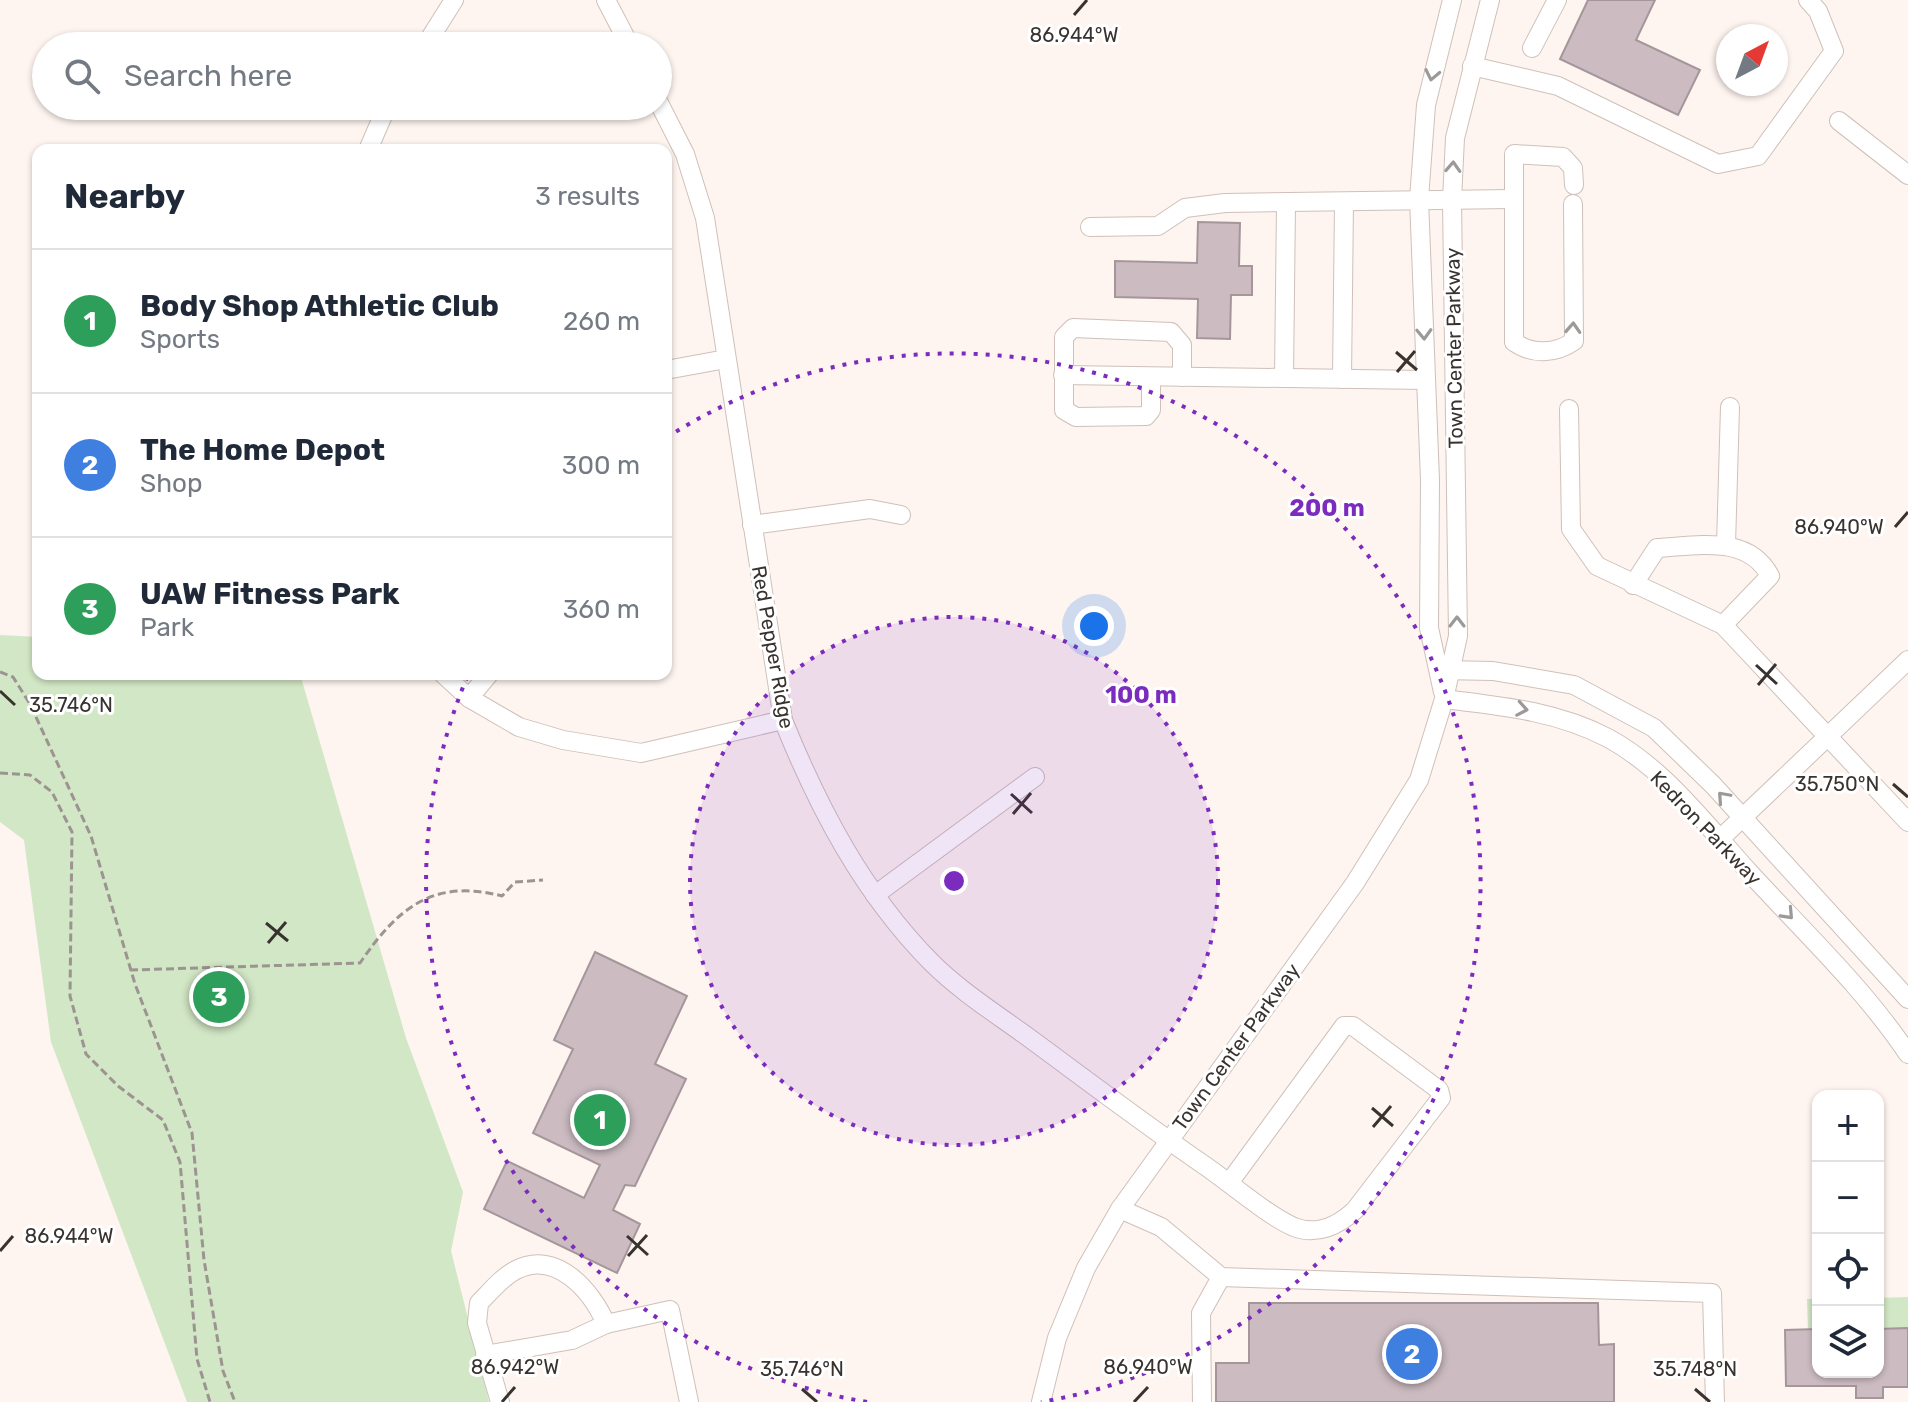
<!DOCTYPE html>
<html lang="en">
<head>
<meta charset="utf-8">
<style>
  :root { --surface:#fff; --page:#f6f6f7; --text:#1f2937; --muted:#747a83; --line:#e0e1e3; --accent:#db2777 }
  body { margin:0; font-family:Rubik,sans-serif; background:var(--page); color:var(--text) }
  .controls { position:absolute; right:24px; bottom:24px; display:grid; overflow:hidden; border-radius:16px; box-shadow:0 2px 6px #0004 }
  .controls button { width:72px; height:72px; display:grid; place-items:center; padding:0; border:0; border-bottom:2px solid var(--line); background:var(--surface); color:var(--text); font:40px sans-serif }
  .compass { position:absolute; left:1716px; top:24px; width:72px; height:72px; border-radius:50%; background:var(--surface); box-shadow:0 2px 6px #0004; rotate:41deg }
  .you { position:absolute; left:1094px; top:626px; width:28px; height:28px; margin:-20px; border:6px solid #fff; border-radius:50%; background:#1a73e8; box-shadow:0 0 0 12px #1a73e833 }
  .badge { display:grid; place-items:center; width:52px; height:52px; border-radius:50%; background:var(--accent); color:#fff; font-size:26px; font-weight:700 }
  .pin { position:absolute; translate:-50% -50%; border:4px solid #fff; box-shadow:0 2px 8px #0006 }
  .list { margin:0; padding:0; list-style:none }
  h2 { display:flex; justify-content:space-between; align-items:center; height:104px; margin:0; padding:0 32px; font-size:34px }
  h2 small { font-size:26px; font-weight:400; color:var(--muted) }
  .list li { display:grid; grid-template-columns:52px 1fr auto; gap:24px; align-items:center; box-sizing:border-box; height:144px; padding:0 32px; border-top:2px solid var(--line) }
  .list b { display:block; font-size:30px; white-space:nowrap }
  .list p { margin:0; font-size:26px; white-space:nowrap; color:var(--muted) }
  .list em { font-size:26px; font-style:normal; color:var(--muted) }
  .icon { flex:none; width:44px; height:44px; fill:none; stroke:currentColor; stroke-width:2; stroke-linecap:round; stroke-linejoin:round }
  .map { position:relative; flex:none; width:1908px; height:1402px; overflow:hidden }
  .search { position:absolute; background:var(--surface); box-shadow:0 2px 6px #0004; left:32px; top:32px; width:640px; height:88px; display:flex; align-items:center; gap:20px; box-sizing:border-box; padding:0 28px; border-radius:44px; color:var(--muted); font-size:30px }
  .panel { position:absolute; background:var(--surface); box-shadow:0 2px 6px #0004; left:32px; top:144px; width:640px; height:536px; border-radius:16px }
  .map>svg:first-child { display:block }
</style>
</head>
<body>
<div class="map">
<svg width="1908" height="1402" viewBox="0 0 1908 1402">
  <rect width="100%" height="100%" fill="#fef4f0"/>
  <g fill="#d2e7c5">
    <polygon points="0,635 38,637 38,674 300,674 406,1038 463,1192 451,1251 489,1402 187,1402 51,1042 24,840 0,822"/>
    <polygon points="1908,1297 1908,1328 1878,1329 1878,1298"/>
    <polygon points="1807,1299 1818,1299 1818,1329 1808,1329"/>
  </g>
  <g fill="#ccbcc2" stroke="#a5969b" stroke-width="2">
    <polygon points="1588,0 1655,0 1636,40 1700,70 1678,115 1560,59"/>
    <polygon points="1198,222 1240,223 1239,266 1252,266 1252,295 1231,295 1230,339 1197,338 1198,299 1115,297 1115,261 1197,263"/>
    <polygon points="595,952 687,996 655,1064 686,1079 635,1186 625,1185 613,1210 640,1224 617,1273 484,1209 507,1161 584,1198 600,1165 533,1133 573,1049 554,1040"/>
    <polygon points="1249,1303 1598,1303 1599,1345 1614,1344 1614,1402 1216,1402 1216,1363 1249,1363"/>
    <polygon points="1908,1328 1908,1387 1883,1387 1883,1398 1856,1398 1856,1386 1786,1386 1785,1330 1818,1329 1818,1372 1878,1372 1878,1329"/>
  </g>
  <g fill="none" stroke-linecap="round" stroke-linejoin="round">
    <defs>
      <g id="minor">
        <polyline points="606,0 630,46"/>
        <polyline points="425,46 454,0"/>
        <polyline points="1532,48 1557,0"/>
        <polyline points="1472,66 1558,86 1718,164 1758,156 1834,51 1818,11 1808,0"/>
        <path d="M658,101L685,154L705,218L783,720C819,809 863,893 931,962C961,992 998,1015 1032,1040C1089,1082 1146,1125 1204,1165C1229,1182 1268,1216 1294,1227C1317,1236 1339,1225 1355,1210L1441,1098L1439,1090L1353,1026H1344L1229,1183"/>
        <polyline points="1839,121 1908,175"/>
        <polyline points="368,150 387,106"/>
        <path d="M1573,204L1574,341C1556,354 1532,355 1514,342V154L1563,157L1573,168L1574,185"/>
        <polyline points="1090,227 1158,226 1185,208 1225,203 1512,199"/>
        <polyline points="666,370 726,359"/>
        <polyline points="1063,375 1426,380"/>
        <polyline points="1151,377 1151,410 1146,416 1076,417 1064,410 1064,337 1073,328 1171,332 1182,345 1182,377"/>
        <polyline points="1284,378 1286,203"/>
        <polyline points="1342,379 1344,203"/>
        <polyline points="1569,409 1571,529 1597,566 1723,625 1908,822"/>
        <polyline points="752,525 870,509 901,515"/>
        <polyline points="1726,545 1730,407"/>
        <path d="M1633,585L1657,548C1697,546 1748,534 1770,576L1723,625"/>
        <polyline points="1441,670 1493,671 1574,685 1654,728 1713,785 1908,999"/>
        <polyline points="443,674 469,698 519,727 563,740 641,753 783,720"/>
        <polyline points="1443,692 1429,628 1430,480 1419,199 1426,105 1452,0"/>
        <polyline points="469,698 489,674"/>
        <path d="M1444,699C1502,706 1556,711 1608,738C1664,768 1707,826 1749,872C1803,931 1863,987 1908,1054"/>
        <polyline points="1720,839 1908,660"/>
        <polyline points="875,895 1035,777"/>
        <polyline points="1120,1209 1161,1227 1221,1277 1712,1293 1715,1402"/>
        <polyline points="485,1355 572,1340 606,1324"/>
        <path d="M500,1402L477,1323L479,1303C490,1292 502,1277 516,1270C556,1249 592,1291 606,1324L670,1310L689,1402"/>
        <polyline points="1041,1402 1057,1338 1086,1268 1120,1209 1355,883 1419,780 1444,699 1458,636 1452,200 1455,138 1490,0"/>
        <polyline points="1202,1402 1201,1313 1221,1277"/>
      </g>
    </defs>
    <use href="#minor" stroke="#cfc0b9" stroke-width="20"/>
    <g stroke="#9c9491" stroke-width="3" stroke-dasharray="8 4" stroke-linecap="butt">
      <polyline points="0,672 13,677 30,704 91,836 135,984 192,1133 204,1260 223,1371 235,1402"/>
      <polyline points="0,773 30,775 52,792 72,832 70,996 86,1054 118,1086 163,1120 180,1162 197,1359 210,1402"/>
      <path d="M130,970L360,963C397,909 432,878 502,896L515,882L543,880"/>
    </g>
    <use href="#minor" stroke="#fff" stroke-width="18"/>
  </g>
  <defs><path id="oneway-chevron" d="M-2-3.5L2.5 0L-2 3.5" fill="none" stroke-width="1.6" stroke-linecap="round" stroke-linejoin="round" transform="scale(2)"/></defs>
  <g stroke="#9c9998">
    <use href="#oneway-chevron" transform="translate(1432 75) rotate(102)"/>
    <use href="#oneway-chevron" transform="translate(1453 167) rotate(-87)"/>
    <use href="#oneway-chevron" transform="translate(1573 328) rotate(-87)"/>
    <use href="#oneway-chevron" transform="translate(1424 334) rotate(88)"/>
    <use href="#oneway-chevron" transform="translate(1457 622) rotate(-90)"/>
    <use href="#oneway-chevron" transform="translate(1522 709) rotate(10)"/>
    <use href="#oneway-chevron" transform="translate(1723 797) rotate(-132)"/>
    <use href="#oneway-chevron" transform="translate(1788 914) rotate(47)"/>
  </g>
  <path fill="none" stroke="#393330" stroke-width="3" d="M1074,15L1087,0M1396,352L1417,370M1397,372L1415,351M1895,527L1908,512M1756,665L1777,684M1758,685L1776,664M0,691L15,705M1893,784L1908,797M1011,794L1032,813M1013,814L1031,793M266,923L288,941M268,943L286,922M1372,1108L1393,1126M1373,1127L1391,1106M627,1236L648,1255M0,1251L13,1236M628,1256L647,1235M802,1389L817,1402M1695,1389L1710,1402M502,1402L515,1387M1134,1402L1148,1387"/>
  <circle cx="954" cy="881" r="264" fill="#7b2cbf" fill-opacity=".12"/>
  <g fill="none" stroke="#7b2cbf" stroke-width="4" stroke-dasharray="4 8">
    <circle cx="954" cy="881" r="264"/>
    <path d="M867 1402A528 528 0 0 1 468 675M666 438A528 528 0 1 1 1041 1402"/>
  </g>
  <g text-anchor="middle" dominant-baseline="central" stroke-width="6" stroke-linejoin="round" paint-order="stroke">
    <g font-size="20" fill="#393330" stroke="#fff">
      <text transform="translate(1454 348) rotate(-91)">Town Center Parkway</text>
      <text transform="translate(773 647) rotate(80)">Red Pepper Ridge</text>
      <text transform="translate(1706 828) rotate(46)">Kedron Parkway</text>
      <text transform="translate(1236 1047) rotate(-54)">Town Center Parkway</text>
    </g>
  </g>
  <g font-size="20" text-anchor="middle" fill="#393330" stroke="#fff" stroke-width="6" stroke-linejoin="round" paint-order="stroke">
    <text x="1074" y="42">86.944°W</text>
    <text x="1839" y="534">86.940°W</text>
    <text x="71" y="712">35.746°N</text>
    <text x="1837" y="791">35.750°N</text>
    <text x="69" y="1243">86.944°W</text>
    <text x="515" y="1374">86.942°W</text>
    <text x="1148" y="1374">86.940°W</text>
    <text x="802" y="1376">35.746°N</text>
    <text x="1695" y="1376">35.748°N</text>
  </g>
  <circle cx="954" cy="881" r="12" fill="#7b2cbf" stroke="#fff" stroke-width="4"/>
  <g font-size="24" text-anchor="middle" font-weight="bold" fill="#7b2cbf" stroke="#fff" stroke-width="6" stroke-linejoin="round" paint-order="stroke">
    <text x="1327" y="516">200 m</text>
    <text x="1141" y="703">100 m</text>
  </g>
</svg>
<div class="controls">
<button>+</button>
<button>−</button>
<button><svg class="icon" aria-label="locate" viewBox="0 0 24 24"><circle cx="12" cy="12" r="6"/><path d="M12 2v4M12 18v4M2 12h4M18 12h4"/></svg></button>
<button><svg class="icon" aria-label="layers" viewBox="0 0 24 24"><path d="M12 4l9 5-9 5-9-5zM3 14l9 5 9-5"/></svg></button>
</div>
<svg class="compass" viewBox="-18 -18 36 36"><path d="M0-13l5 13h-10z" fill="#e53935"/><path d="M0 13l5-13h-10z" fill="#747a83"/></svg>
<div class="you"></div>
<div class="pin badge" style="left:600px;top:1120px;background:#2e9e5b">1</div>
<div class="pin badge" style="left:1412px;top:1354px;background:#3f7fe0">2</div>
<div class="pin badge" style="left:219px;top:997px;background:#2e9e5b">3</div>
<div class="search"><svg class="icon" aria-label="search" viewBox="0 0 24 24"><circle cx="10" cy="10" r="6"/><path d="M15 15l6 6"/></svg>Search here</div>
<section class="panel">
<h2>Nearby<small>3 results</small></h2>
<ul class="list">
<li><span class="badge" style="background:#2e9e5b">1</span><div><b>Body Shop Athletic Club</b><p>Sports</p></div><em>260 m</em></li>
<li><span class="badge" style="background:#3f7fe0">2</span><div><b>The Home Depot</b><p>Shop</p></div><em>300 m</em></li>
<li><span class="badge" style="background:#2e9e5b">3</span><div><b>UAW Fitness Park</b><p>Park</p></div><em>360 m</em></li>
</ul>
</section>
</div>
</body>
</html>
